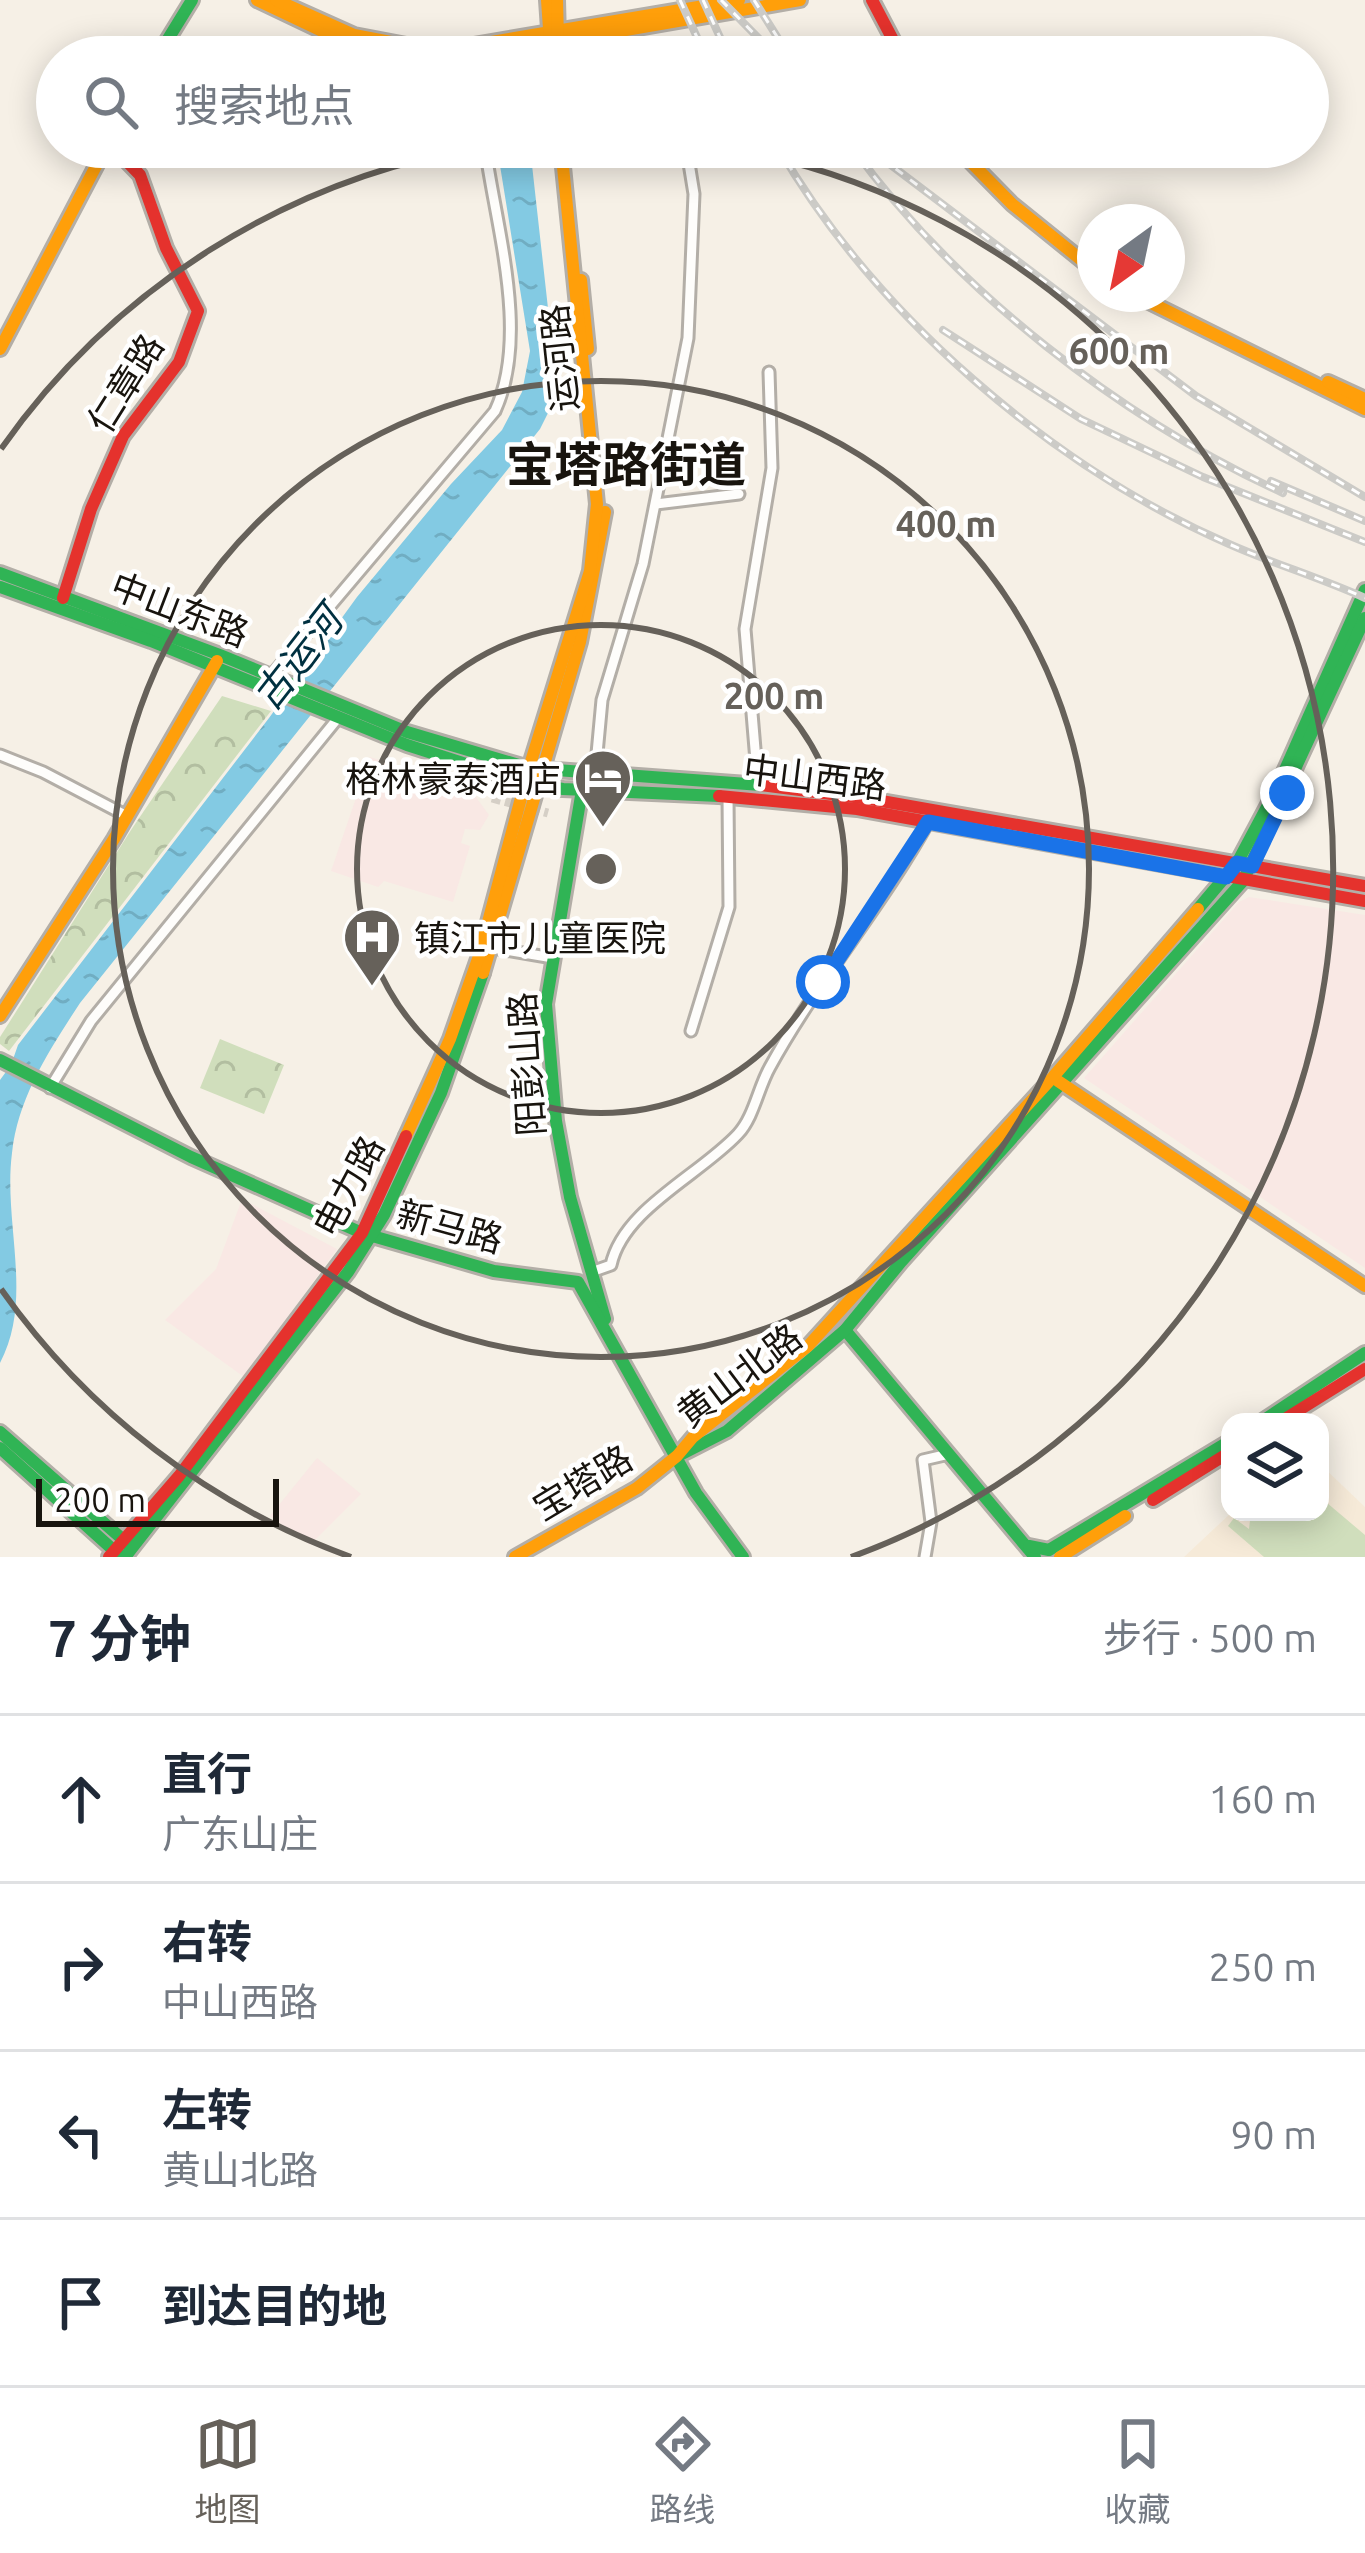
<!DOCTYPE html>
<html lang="zh">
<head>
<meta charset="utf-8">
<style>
  :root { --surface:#fff; --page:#f6f6f7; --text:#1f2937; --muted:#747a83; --line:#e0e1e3; --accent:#66615a }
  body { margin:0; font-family:Ubuntu,"Noto Sans SC",sans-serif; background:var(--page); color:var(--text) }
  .controls { position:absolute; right:36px; bottom:36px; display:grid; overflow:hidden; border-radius:24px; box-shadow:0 6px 30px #0003 }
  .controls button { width:108px; height:108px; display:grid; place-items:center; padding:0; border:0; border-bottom:3px solid var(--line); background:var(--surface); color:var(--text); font:60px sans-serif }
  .compass { position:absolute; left:1077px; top:204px; width:108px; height:108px; border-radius:50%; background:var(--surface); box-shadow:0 6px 30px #0003; rotate:213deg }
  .scale { position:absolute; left:36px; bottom:30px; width:243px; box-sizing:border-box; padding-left:12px; border:6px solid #18140e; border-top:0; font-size:33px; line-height:42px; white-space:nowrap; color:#18140e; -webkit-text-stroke:9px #fff; paint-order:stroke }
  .stop { position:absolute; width:36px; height:36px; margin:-27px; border:9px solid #1a73e8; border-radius:50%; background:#fff }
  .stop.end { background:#1a73e8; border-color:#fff; box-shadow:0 3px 12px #0008 }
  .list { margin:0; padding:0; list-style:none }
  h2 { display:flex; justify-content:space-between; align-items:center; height:156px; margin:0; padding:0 48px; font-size:51px }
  h2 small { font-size:39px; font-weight:400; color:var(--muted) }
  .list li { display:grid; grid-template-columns:78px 1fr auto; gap:36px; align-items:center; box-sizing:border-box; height:168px; padding:0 48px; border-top:3px solid var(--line) }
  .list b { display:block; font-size:45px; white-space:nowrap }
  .list p { margin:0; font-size:39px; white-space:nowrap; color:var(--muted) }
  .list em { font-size:39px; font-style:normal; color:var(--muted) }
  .icon { flex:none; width:66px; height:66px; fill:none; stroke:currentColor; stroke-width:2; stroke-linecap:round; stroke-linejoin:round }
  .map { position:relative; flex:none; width:1365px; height:1557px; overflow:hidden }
  .search { position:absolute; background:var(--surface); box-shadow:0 6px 30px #0003; left:36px; right:36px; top:36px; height:132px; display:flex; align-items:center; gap:30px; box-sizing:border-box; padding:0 42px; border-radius:66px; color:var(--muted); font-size:45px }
  .sheet { height:828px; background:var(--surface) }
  nav { display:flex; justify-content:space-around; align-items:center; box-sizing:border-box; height:168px; border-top:3px solid var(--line); background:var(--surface); font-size:33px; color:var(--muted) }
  nav a { display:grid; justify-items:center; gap:6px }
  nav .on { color:var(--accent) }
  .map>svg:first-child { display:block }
</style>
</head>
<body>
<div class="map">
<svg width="1365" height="1557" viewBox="0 0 1365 1557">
  <defs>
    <pattern id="park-crowns" width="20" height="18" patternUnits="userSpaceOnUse" patternTransform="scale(3)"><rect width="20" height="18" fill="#d0debc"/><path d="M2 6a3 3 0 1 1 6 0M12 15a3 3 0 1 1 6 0" fill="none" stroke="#b2bea0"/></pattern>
    <pattern id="water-ripples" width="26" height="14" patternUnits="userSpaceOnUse" patternTransform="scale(3)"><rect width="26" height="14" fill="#83cae3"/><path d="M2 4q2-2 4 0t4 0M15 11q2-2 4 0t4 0" fill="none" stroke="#70adc2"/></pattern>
  </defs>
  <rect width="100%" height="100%" fill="#f6f0e6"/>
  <g fill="#f9e8e4">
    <polygon points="370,757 470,789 489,815 480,830 465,829 461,843 470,846 453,902 384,881 378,887 331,871"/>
    <polygon points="1249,897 1365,915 1365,1268 1084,1078 1239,902"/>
    <polygon points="242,1199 337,1249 244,1377 165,1320 216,1269"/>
    <polygon points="317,1458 361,1494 310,1545 270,1516"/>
  </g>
  <polygon fill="#f6ead8" points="1320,1464 1365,1507 1365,1557 1184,1557 1232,1512 1320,1512"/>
  <g fill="url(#park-crowns)">
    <polygon points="222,696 271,711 9,1051 0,1044 0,1037 131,830"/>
    <polygon points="220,1039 284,1065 264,1114 200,1088"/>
  </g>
  <polygon fill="#d0debc" points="1320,1497 1365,1535 1365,1557 1264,1557 1228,1526 1234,1518 1249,1529 1251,1512 1320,1512"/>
  <path fill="url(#water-ripples)" d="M497,147H530L553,353L554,401L540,429L80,1003C50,1049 18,1097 12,1153C3,1223 34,1299 0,1363V1080L11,1065L18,1045L269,718L357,597L451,484L502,430L522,392L530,351Z"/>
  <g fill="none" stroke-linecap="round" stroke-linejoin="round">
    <polyline stroke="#d5cfc6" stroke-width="9" stroke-dasharray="9 4.5" stroke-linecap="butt" points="492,798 548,813"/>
    <defs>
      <g id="street">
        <polyline points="656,504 739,494"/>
        <path d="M271,676L495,411C530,335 496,227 485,147"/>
        <polyline points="0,755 43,772 127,816"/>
        <polyline points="595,775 602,700 643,564 688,338 694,194 688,157"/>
        <polyline points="758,785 745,629 772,468 769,372"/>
        <polyline points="493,948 553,958"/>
        <polyline points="691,1031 729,907 728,797"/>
        <polyline points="50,1088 91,1021 338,718"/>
        <path d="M594,1271L611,1265C623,1209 700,1175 738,1134C754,1117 758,1088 770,1067C817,981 884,904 931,817"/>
        <polyline points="925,1557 931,1522 923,1460 949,1454"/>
      </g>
      <g id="fast">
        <polyline points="157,57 192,0"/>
        <polyline points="0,573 220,655 407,732 529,768 761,785"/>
        <polyline points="0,587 151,641 407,745 525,783 563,789 719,796"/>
        <polyline points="582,790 546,1004 556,1121 570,1197 605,1319"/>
        <polyline points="1198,909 1237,863 1276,790 1365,590"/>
        <polyline points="0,1060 191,1157 362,1233 494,1271 578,1282 696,1493 743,1557"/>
        <polyline points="845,1330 1035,1557"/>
        <polyline points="1261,1422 1365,1353"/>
        <polyline points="0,1432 128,1544"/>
        <polyline points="0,1448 120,1556"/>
        <polyline points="678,1456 727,1431 845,1330 901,1262 1243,881 1365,618"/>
        <polyline points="1029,1546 1049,1550 1230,1441"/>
        <polyline points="125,1557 348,1272 384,1215 441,1093 483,973"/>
      </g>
      <g id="slow">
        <polyline points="257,0 337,38"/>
        <polyline points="276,0 354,35 438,51 739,0"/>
        <polyline points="547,0 551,57"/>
        <polyline points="557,0 558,38"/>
        <polyline points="470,57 800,0"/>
        <polyline points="956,147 1012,204 1095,271"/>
        <polyline points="581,280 588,349"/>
        <polyline points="1133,294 1365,409"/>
        <polyline points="0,349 106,147"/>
        <polyline points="1328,382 1365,399"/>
        <polyline points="483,973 580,642 605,512"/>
        <polyline points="0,1016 114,839 217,661"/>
        <polyline points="1058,1081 1365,1286"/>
        <polyline points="406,1136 450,1039 479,956 529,768 590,571 597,504 561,147"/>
        <polyline points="515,1557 637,1488 677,1456 693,1437 808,1346 1053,1077 1198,909"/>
        <polyline points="1060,1557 1125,1516"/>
      </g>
      <g id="jam">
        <polyline points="872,0 902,57"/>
        <polyline points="63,598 91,509 123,436 179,362 198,311 166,248 140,175 113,147"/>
        <polyline points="761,785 870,799 1365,886"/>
        <polyline points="719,796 857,809 1365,901"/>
        <polyline points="1280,1422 1365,1369"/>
        <polyline points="1153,1500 1230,1452"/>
        <polyline points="109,1557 179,1476 362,1233 406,1136"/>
      </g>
    </defs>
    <use href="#street" stroke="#b3aea7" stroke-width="15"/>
    <use href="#fast" stroke="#b3aea7" stroke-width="18"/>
    <use href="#slow" stroke="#b3aea7" stroke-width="18"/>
    <use href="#jam" stroke="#b3aea7" stroke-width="18"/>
    <use href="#street" stroke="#fefdfb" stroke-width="9"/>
    <use href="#fast" stroke="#30b455" stroke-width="12"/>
    <use href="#slow" stroke="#ff9f0a" stroke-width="12"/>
    <use href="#jam" stroke="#e5322d" stroke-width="12"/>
    <defs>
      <g id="rail">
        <polyline points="680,0 706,57"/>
        <polyline points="703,0 729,57"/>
        <polyline points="721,0 777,57"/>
        <polyline points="754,0 786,51"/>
        <path d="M778,147C875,315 1052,467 1229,544C1274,564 1321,578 1365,598"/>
        <path d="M852,147C956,291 1122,419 1283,493"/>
        <polyline points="867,147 1196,396 1365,497"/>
        <polyline points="943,330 1081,419 1203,477 1365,542"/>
        <polyline points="1271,481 1365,521"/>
      </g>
    </defs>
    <use href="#rail" stroke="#cccbc7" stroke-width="8"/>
    <use href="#rail" stroke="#fff" stroke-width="3" stroke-dasharray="9" stroke-linecap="butt"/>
  </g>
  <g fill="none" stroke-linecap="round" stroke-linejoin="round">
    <polyline stroke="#1a73e8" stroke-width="15" points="823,982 928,822 1226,877 1237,863 1252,866 1287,793"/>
  </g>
  <g fill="none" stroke="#66615a" stroke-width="6">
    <circle cx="601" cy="869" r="244"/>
    <circle cx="601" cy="869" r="488"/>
    <path d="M351 1557A732 732 0 0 1 1 1289M1 449A732 732 0 0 1 480 147M722 147A732 732 0 0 1 851 1557"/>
  </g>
  <defs>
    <symbol id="hotel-pin" viewBox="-11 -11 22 30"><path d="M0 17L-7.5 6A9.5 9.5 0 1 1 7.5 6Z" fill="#66615a" stroke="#fff"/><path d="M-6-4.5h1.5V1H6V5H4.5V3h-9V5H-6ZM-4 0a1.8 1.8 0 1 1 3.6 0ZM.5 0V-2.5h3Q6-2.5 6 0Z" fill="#fff"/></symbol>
    <symbol id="hospital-pin" viewBox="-11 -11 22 30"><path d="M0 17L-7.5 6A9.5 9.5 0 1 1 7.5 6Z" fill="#66615a" stroke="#fff"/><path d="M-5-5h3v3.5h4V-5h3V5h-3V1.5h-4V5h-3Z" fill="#fff"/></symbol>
  </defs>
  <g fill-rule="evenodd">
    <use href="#hotel-pin" x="570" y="745" width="66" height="90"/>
    <use href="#hospital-pin" x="339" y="904" width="66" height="90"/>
  </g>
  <g text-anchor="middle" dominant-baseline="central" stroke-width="9" stroke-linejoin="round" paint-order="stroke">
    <g font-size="36" fill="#18140e" stroke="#fff">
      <text transform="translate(559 358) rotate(-96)">运河路</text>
      <text transform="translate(125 383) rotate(-58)">仁章路</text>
      <text transform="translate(180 609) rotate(21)">中山东路</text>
      <text transform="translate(815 777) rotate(7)">中山西路</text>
      <text transform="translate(526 1064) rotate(-94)">阳彭山路</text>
      <text transform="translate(348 1186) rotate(-62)">电力路</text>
      <text transform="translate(450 1226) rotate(15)">新马路</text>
      <text transform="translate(739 1375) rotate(-37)">黄山北路</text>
      <text transform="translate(582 1482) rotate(-31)">宝塔路</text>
    </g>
    <g font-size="36" fill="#18140e" stroke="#fff" text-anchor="end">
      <text x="561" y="778">格林豪泰酒店</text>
      <text x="414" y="937" text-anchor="start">镇江市儿童医院</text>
    </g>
    <g font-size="39" font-style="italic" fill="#003040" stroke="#fff">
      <text transform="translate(297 658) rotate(-52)">古运河</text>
    </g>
    <g font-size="48" font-weight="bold" fill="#18140e" stroke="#fff">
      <text x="626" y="464">宝塔路街道</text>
    </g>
  </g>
  <circle cx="601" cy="869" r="18" fill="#66615a" stroke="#fff" stroke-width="6"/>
  <g font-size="36" text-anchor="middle" font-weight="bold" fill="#66615a" stroke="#fff" stroke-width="9" stroke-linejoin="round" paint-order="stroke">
    <text x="1119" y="364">600 m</text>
    <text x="946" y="537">400 m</text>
    <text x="774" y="709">200 m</text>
  </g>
</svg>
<div class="controls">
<button><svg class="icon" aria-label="layers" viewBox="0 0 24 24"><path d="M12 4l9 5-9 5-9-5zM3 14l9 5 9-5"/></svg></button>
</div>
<svg class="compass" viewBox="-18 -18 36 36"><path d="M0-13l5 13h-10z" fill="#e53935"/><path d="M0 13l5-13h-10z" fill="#747a83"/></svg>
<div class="scale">200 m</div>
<div class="stop" style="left:823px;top:982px"></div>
<div class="stop end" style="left:1287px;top:793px"></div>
<div class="search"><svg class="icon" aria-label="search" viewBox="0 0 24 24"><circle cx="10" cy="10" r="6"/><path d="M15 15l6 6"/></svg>搜索地点</div>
</div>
<section class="sheet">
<h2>7 分钟<small>步行 · 500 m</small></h2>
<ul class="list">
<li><svg class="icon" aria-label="ahead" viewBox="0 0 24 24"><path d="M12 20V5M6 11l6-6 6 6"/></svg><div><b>直行</b><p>广东山庄</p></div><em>160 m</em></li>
<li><svg class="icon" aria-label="right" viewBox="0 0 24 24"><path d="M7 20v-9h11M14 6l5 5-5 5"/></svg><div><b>右转</b><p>中山西路</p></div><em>250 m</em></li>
<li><svg class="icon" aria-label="left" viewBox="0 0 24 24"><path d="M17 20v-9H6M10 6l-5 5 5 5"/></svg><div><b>左转</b><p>黄山北路</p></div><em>90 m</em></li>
<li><svg class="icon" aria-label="arrive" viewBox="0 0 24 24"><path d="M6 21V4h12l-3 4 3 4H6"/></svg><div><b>到达目的地</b></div></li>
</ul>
</section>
<nav>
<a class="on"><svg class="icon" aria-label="map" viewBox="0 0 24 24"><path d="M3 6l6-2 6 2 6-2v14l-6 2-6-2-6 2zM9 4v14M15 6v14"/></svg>地图</a>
<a><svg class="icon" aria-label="directions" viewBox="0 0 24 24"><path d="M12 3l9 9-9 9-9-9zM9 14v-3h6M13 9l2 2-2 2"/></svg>路线</a>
<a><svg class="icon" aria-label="saved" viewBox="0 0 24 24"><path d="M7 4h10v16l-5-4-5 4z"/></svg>收藏</a>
</nav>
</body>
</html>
